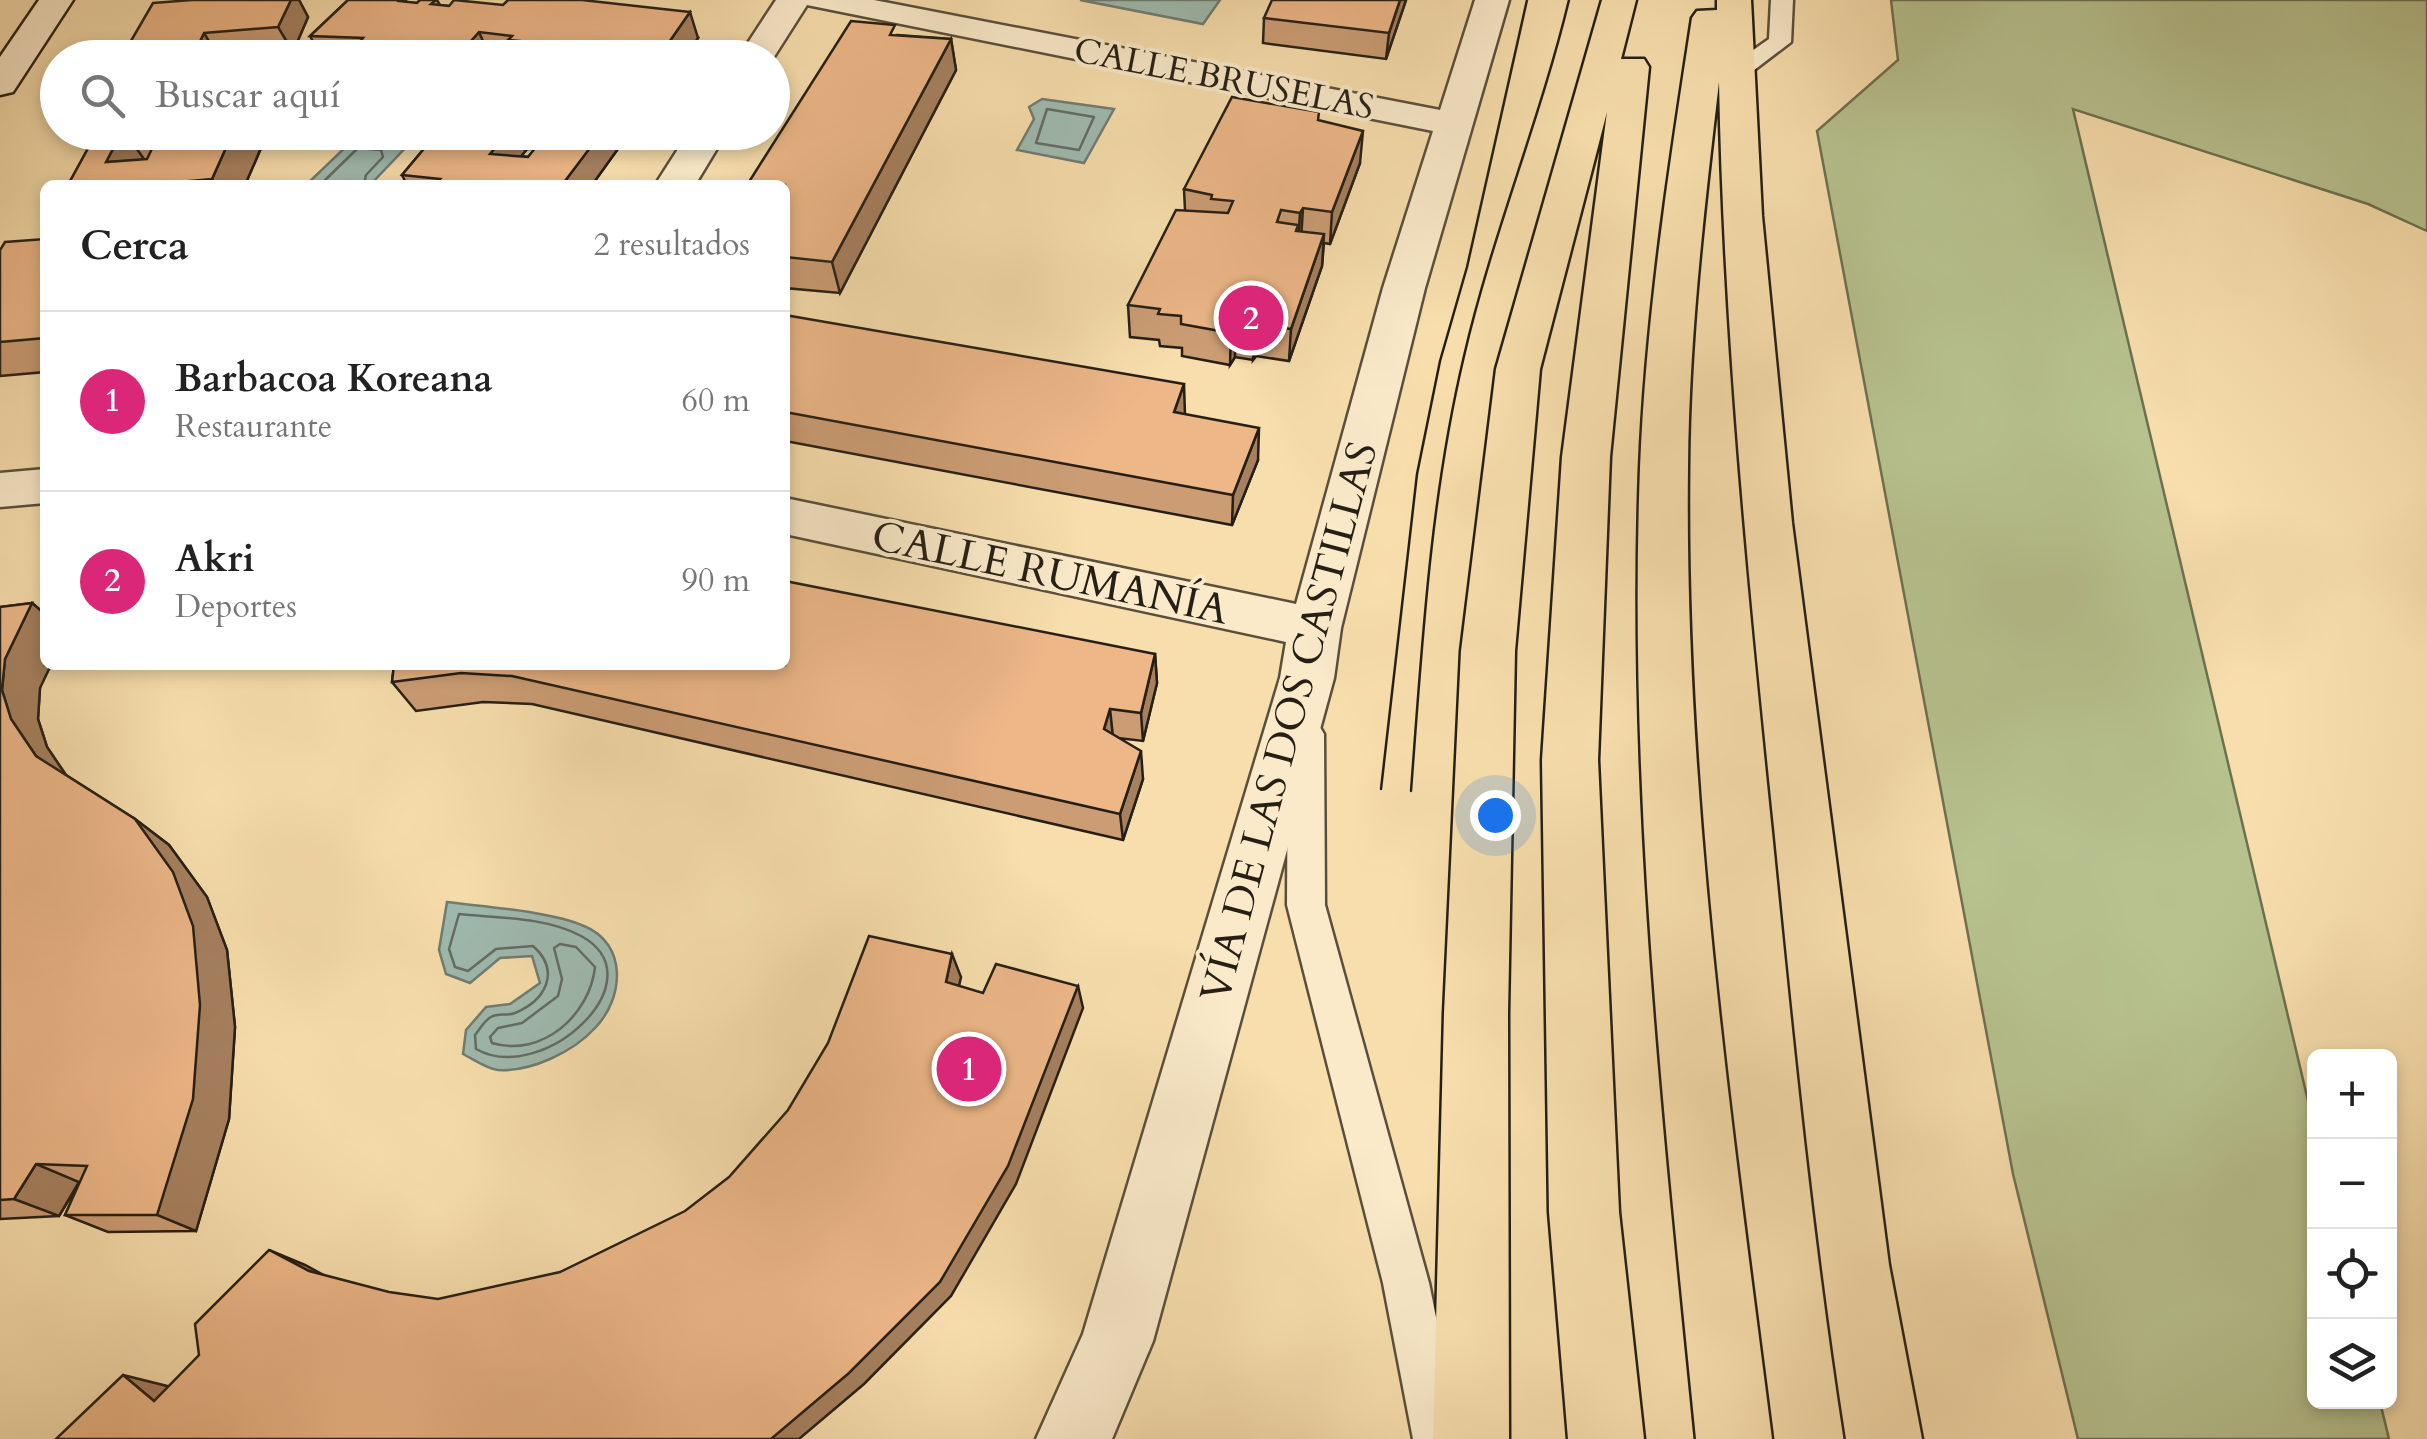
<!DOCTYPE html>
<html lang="es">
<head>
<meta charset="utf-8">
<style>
  :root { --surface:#fff; --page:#f2f2f2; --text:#222; --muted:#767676; --line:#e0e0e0; --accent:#db2777 }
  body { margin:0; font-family:Cardo,serif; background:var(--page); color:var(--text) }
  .controls { position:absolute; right:30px; bottom:30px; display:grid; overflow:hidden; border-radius:15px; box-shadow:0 5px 15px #0003 }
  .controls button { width:90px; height:90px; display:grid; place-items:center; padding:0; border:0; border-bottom:2px solid var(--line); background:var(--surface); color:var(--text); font:50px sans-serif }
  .you { position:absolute; left:1495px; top:815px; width:35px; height:35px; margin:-25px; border:8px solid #fff; border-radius:50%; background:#1a73e8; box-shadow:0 0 0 15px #1a73e833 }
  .badge { display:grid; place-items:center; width:65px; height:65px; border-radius:50%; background:var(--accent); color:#fff; font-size:32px; font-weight:700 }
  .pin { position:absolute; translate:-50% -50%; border:5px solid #fff; box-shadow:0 2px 10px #0006 }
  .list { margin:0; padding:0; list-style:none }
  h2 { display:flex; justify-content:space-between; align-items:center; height:130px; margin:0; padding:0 40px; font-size:42px }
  h2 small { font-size:32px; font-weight:400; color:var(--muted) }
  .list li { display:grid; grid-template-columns:65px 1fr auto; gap:30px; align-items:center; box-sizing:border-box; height:180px; padding:0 40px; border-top:2px solid var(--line) }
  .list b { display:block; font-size:38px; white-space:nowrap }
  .list p { margin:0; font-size:32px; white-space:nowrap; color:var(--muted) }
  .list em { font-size:32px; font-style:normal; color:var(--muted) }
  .icon { flex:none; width:55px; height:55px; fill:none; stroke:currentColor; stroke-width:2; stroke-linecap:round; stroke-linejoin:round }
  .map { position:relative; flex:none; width:2427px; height:1439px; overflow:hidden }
  .search { position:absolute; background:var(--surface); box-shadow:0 5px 15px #0003; left:40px; top:40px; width:750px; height:110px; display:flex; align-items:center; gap:25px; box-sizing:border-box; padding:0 35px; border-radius:55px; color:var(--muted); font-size:38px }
  .panel { position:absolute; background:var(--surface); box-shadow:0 5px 15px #0003; left:40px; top:180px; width:750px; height:490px; border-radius:15px }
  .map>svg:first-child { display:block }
</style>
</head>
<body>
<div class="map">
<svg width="2427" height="1439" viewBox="0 0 2427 1439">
  <rect width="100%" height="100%" fill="#f8dead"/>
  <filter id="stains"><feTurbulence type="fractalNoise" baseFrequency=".002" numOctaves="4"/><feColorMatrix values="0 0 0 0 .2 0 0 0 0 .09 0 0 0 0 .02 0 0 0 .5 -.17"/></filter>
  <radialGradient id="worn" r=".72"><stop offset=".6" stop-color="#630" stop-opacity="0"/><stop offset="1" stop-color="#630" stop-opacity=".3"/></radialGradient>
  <polygon fill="#b7c28f" stroke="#6e7052" stroke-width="2.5" points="1891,0 2427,0 2427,231 2368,204 2073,109 2314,1126 2314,1402 2380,1402 2389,1439 2078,1439 2013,1174 1817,131 1898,60"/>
  <g fill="#9fbbb1" stroke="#6f7d73" stroke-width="2.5">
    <polygon points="1080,0 1220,0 1203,24"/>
    <polygon points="1042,99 1114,109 1084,163 1017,150 1034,119 1029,107"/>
    <polygon points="356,137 410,143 370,185 306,185"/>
    <path d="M447,902C485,907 550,911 584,926C628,944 624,998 595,1028C573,1052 531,1072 498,1070C487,1069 473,1059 463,1054L466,1030L486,1007L510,1004L540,983L532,956L500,958L470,983L446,974L439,950Z"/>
  </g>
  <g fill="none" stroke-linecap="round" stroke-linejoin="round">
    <g stroke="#626d64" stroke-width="2.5">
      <polygon points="1047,109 1094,117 1079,150 1036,143"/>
      <polyline points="320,185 358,148 381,150 383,157 366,175 364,185"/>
      <path d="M459,914C497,918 547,917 581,936C660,979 543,1087 476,1049L475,1035C479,1030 485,1020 491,1017C498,1013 508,1016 515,1013C546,1000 561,971 533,946L496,949L468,971L455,967L449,949Z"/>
      <path d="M560,944L576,947L595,967C590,1015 542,1058 492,1043L490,1037L498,1028L522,1023L558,996L562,979L554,948Z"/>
    </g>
    <defs>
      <g id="lane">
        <polygon points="1771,0 1793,0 1791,42 1745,77 1729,77 1725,72 1729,67 1769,39"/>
        <polygon points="1306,719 1318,724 1324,734 1325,905 1429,1283 1461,1439 1413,1439 1383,1283 1287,905 1288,734 1294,724"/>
      </g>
      <g id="street">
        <polygon points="776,0 874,0 1440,110 1475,0 1509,0 1425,288 1341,628 1334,678 1153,1341 1112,1439 1036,1439 1083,1334 1280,678 1286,642 785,534 785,498 1296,604 1383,288 1433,131 807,5 772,60 738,58"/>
        <polygon points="689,132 727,132 695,185 655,185"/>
        <polygon points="45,469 45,503 0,507 0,473"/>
      </g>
      <polygon id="secondary" points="39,0 73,0 13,92 0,95 0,57"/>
      <g id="highway">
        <polygon points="1602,0 1636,0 1621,59 1644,59 1649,67 1610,457 1598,760 1619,1212 1644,1439 1568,1439 1549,1212 1542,760 1562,457 1607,112 1540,369 1515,651 1508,1013 1509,1439 1433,1439 1444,1013 1461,651 1496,369"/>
        <path d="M1717,0H1751L1762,216L1792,523L1889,1265L1922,1439H1846C1815,1239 1795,1039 1775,837C1749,586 1724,335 1719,82C1704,210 1689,338 1688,467C1684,792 1731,1117 1772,1439H1696C1664,1117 1628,792 1640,468C1646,317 1669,167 1692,18L1697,11L1717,10Z"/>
      </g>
    </defs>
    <use href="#lane" stroke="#5a4f3c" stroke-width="5"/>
    <use href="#street" stroke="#5a4f3c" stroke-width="5"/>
    <use href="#secondary" stroke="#261f16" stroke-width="5"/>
    <use href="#highway" stroke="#261f16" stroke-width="5"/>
    <use href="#lane" fill="#faeaca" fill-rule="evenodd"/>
    <use href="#street" fill="#faeaca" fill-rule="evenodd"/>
    <use href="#secondary" fill="#faeaca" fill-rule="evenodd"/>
    <use href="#highway" fill="#f8dead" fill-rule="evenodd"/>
    <g stroke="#261f16" stroke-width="2.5">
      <polyline points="1381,789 1417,474 1440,361 1467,267 1527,0"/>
      <path d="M1411,791C1422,645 1430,499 1464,356C1492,235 1540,120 1569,0"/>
    </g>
  </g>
  <g fill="#cc9d75" stroke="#261f16" stroke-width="2.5" fill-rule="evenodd">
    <polygon points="192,0 299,0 308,17 293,52 227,58 121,58"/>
    <polygon points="348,0 406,0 406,2 417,3 420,0 437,0 440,5 698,38 684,58 322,58 310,36"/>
    <polygon points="1406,0 1386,59 1263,43 1264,18"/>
    <polygon points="897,35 951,39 956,70 840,293 785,288 785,185"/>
    <polygon points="1318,120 1360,163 1330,244 1324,243 1322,266 1289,361 1256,356 1253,360 1235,357 1230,365 1182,356 1182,348 1160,346 1159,340 1130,337 1128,305 1185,210 1184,189"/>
    <polygon points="97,132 268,132 245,185 68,185"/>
    <path d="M438,132H630L592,185H407L402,175ZM527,149H535L528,157L521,156Z"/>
    <polygon points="45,239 45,372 0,376 0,250"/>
    <polygon points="785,315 1185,414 1258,460 1232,525 785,441"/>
    <polygon points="32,603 45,614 45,665 40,688 38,719 47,747 66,775 135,819 169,845 207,897 227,950 235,1027 229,1119 196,1231 108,1232 65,1215 80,1182 59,1216 0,1219 0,607"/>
    <polygon points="1155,654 1157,683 1143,741 1118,738 1143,779 1123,840 532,704 483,702 416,711 392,682 394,665"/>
  </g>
  <g fill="#a6805f" stroke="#261f16" stroke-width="2.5">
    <polygon points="291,0 299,0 308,17 293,52 278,27"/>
    <polygon points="1400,0 1406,0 1386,59 1389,33"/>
    <polygon points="690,12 698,38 684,58 658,58"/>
    <polygon points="479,32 490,57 465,58 462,51"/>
    <polygon points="204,33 219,58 198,58 195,52"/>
    <polygon points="951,39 956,70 840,293 832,262"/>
    <polygon points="414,42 421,58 410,58 406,50"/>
    <polygon points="582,42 588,58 583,58 578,46"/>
    <polygon points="1363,131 1360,163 1330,244 1332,212"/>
    <polygon points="122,132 125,132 146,162 106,162"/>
    <polygon points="233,132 268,132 245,185 216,185 212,179"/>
    <polygon points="508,132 519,132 527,149 502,180 490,154"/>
    <polygon points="601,132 630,132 592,185 562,185"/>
    <polygon points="1303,208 1301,240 1298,245 1300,213"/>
    <polygon points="1324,234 1322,266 1289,361 1291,329"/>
    <polygon points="1257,324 1256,356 1253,360 1254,328"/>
    <polygon points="1235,326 1235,357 1230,365 1231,333"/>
    <polygon points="1184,384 1185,415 1174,412"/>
    <polygon points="1259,428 1258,460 1232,525 1233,495"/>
    <polygon points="32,603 45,614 45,665 51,665 40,688 38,719 47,747 72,784 36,756 11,719 2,690 5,659"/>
    <polygon points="1155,654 1157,683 1143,741 1141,713"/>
    <polygon points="1110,709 1113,737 1104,729"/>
    <polygon points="1141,751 1143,779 1123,840 1120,814"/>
    <polygon points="135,819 169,845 207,897 227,950 235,1027 229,1119 196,1231 157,1215"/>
    <polygon points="952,954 961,977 955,1004 946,982"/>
    <polygon points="1078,986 1083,1008 1016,1184 951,1296 864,1384 799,1439 771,1439"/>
    <polygon points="36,1164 79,1182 59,1216 14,1199"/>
    <polygon points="269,1250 305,1265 344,1286 309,1271"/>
    <polygon points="123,1375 167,1386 196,1411 154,1401"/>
  </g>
  <g fill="#edb788" stroke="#261f16" stroke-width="2.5">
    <polygon points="192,0 291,0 278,27 204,33 195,52 204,51 201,58 121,58 153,3"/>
    <polygon points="348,0 400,0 399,1 417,3 420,0 436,0 431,4 449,6 454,0 503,5 508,0 582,0 690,12 658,58 586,58 598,43 582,42 578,46 508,40 512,36 479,32 462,51 414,42 406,50 356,46 363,38 310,36"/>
    <polygon points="1272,0 1400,0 1389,33 1264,18"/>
    <polygon points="851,21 895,25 890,35 951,39 832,262 785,257 785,185 747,185"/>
    <polygon points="1232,97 1319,112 1318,120 1363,131 1332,212 1303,208 1300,213 1281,210 1277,222 1298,225 1296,231 1324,234 1291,329 1257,324 1254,328 1235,326 1231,333 1181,324 1181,316 1158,314 1160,309 1128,305 1176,210 1228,213 1233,201 1211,199 1212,195 1184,189"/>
    <polygon points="97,132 122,132 106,162 147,159 160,132 233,132 212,179 169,183 168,185 68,185"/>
    <polygon points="438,132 508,132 490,154 528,157 548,132 602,132 562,185 434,185 440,179 402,175"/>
    <polygon points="45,239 45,338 0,342 0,250 5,242"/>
    <polygon points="785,315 1184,384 1174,412 1259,428 1233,495 785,412"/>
    <polygon points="785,581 1155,654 1141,713 1110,709 1104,729 1141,751 1120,814 512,676 461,673 392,682 394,665 785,665"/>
    <polygon points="32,603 5,659 2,690 11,719 36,756 135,819 173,872 193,926 200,1005 193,1099 157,1215 65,1215 87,1166 36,1164 14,1199 0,1200 0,607"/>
    <polygon points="869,936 952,954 946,982 983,993 996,964 1078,986 1008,1166 940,1282 849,1373 771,1439 56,1439 123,1375 154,1401 199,1355 195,1324 269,1250 309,1271 389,1292 438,1299 560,1272 685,1211 729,1177 788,1110 828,1043"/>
  </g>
  <g text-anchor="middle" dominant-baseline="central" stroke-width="8" stroke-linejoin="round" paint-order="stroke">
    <g font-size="35" fill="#261f16" stroke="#faeaca">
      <text transform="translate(1224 79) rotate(11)">CALLE BRUSELAS</text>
    </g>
    <g font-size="42" fill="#261f16" stroke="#faeaca">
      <text transform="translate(1050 573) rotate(12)">CALLE RUMANÍA</text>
      <text transform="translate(1289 722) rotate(-75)">VÍA DE LAS DOS CASTILLAS</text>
    </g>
  </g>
  <rect width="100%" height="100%" filter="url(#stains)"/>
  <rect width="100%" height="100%" fill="url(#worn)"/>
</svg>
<div class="controls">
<button>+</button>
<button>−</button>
<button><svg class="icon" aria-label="locate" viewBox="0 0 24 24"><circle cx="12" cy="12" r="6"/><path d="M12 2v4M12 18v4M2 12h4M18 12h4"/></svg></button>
<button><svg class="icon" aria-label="layers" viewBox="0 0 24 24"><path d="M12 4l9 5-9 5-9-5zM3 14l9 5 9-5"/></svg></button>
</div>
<div class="you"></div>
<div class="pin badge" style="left:969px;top:1069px">1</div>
<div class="pin badge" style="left:1251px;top:318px">2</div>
<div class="search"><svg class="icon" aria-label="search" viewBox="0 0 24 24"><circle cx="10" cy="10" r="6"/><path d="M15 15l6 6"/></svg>Buscar aquí</div>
<section class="panel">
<h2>Cerca<small>2 resultados</small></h2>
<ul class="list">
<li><span class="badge">1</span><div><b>Barbacoa Koreana</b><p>Restaurante</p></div><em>60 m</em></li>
<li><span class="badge">2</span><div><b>Akri</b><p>Deportes</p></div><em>90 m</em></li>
</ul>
</section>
</div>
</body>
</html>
